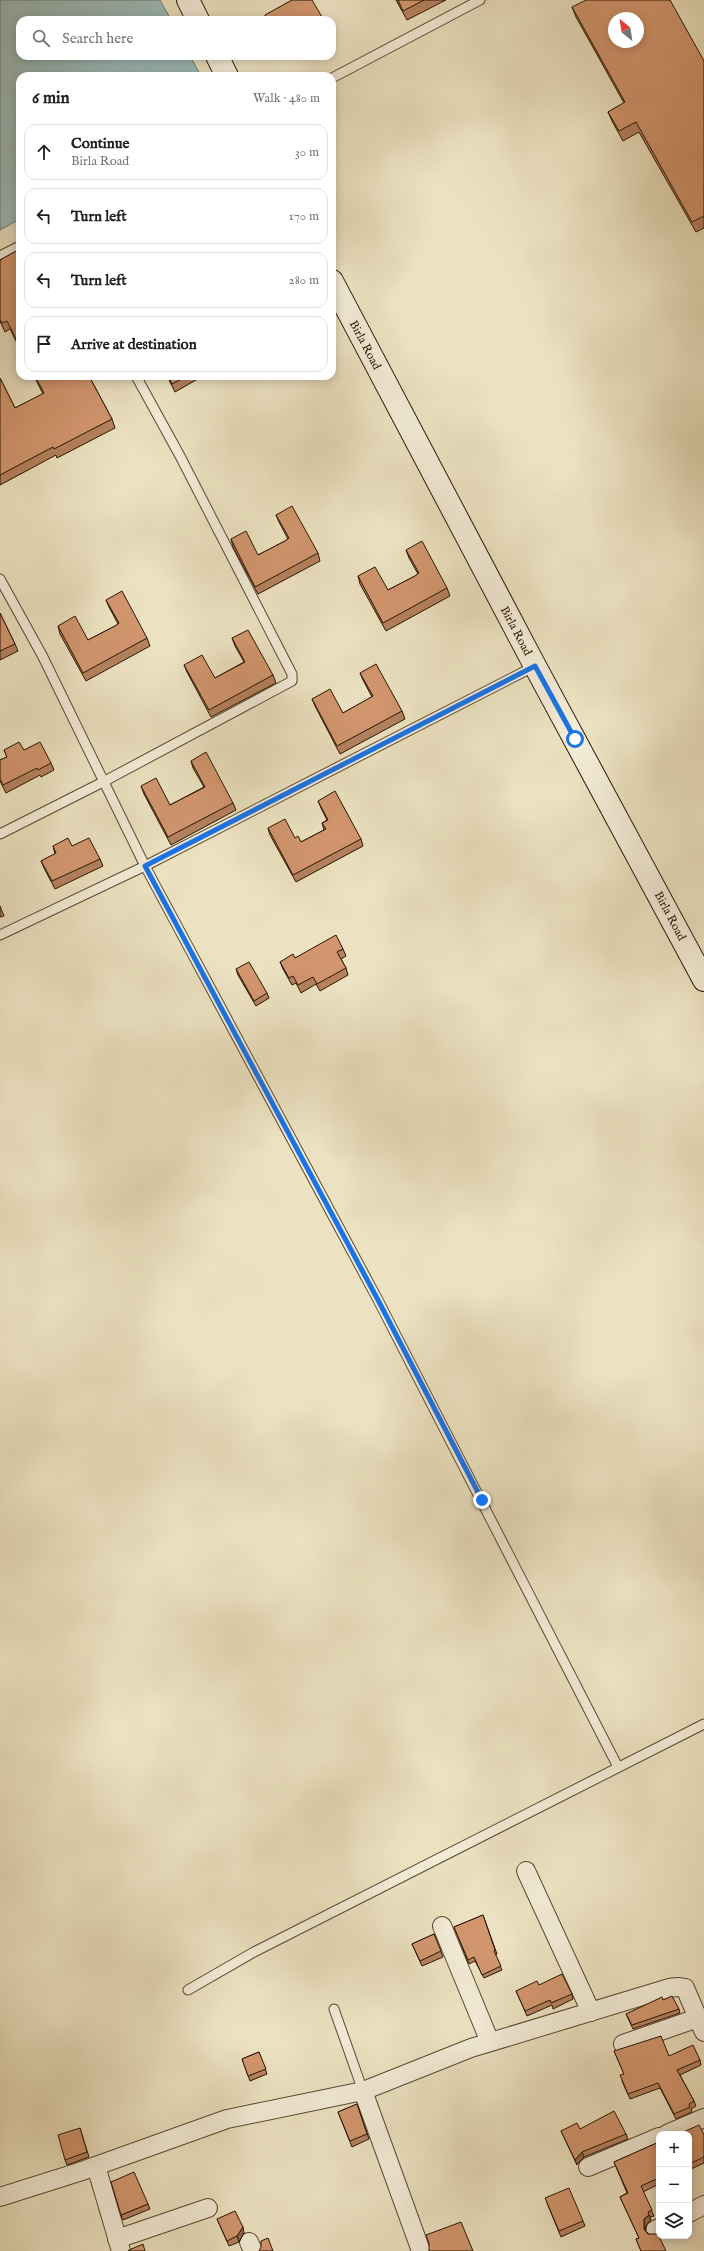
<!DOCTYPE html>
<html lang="en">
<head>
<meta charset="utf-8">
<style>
  :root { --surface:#fff; --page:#f6f6f6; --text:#202124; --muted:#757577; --line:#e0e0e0 }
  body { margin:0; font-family:"IM FELL English",serif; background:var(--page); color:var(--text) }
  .controls { position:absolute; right:12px; bottom:12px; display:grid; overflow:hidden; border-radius:8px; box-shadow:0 2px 10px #0003 }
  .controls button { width:36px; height:36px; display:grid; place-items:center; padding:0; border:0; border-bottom:1px solid var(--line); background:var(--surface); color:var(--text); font:20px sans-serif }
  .compass { position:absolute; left:608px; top:12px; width:36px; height:36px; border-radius:50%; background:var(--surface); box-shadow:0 2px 10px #0003; rotate:330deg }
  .stop { position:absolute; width:12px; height:12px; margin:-9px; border:3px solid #1a73e8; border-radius:50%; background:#fff }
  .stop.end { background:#1a73e8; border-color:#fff; box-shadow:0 1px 4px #0008 }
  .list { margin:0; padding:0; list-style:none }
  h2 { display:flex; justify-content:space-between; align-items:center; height:52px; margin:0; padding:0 16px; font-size:17px }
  h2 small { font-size:13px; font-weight:400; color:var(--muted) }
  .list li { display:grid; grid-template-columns:26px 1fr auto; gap:12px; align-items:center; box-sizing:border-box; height:56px; margin:0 8px 8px; padding:0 8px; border:1px solid var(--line); border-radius:12px }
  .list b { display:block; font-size:15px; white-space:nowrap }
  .list p { margin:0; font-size:13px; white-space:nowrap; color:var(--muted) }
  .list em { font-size:13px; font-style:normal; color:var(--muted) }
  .icon { flex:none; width:22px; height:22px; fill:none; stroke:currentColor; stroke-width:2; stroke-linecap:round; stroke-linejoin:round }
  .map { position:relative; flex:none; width:704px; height:2251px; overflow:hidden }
  .search { position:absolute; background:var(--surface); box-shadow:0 2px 10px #0003; left:16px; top:16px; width:320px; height:44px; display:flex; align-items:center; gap:10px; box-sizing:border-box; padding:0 14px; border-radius:12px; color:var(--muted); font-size:15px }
  .panel { position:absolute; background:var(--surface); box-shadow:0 2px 10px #0003; left:16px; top:72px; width:320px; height:308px; border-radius:12px }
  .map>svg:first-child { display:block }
</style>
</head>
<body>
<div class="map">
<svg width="704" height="2251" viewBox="0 0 704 2251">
  <rect width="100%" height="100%" fill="#ece2c1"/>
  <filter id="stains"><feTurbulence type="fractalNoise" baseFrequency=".005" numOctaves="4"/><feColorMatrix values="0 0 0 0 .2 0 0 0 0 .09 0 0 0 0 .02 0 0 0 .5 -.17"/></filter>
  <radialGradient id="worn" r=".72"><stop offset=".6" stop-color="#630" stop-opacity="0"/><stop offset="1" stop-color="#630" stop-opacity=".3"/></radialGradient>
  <polygon fill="#9cbcbc" stroke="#6e7971" points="0,0 160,0 171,20 20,20 20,56 190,56 201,76 20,76 20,219 0,230"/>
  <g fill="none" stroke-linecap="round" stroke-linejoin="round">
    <defs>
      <g id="lane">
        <polyline points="332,78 480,0"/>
        <polyline points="0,256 20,246"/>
        <polyline points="0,579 43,657 145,866 378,1300 618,1767"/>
        <polyline points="0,834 103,782 292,681 292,674 180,456 136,376"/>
        <polyline points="0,935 145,866 535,666"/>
        <polyline points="188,1990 254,1952 704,1724"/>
        <polyline points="334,2009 363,2091"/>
      </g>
      <g id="street">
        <polyline points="526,1871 591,2012"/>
        <polyline points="442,1926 490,2042"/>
        <polyline points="623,2044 698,2018"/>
        <polyline points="363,2091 421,2251"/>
        <polyline points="667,2134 704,2118"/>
        <polyline points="96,2166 121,2251"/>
        <polyline points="588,2167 659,2137"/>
        <polyline points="0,2197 79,2172 227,2119 363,2091 471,2048 669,1988 678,1987 685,1988 704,2032"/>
        <polyline points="689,2213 704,2205"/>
        <polyline points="655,2230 659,2228"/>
        <polyline points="117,2239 208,2208"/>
        <polyline points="249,2242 253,2251"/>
      </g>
      <g id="secondary">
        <polyline points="188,0 198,20"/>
        <polyline points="217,56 227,76"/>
        <polyline points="332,281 535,666 704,980"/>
      </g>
    </defs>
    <use href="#lane" stroke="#594831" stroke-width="11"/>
    <use href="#street" stroke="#594831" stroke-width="20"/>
    <use href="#secondary" stroke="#281501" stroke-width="24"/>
    <use href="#lane" stroke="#f3ecd7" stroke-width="9"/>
    <use href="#street" stroke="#f3ecd7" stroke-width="18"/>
    <use href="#secondary" stroke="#f3ecd7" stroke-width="22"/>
  </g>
  <g fill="#b5815f" stroke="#281501">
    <polygon points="396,0 446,0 407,20"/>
    <polygon points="572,7 704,61 704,228 696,232 639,132 623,141 612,121 608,112 624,103 576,17"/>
    <polygon points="265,15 322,17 323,20 267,20"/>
    <polygon points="20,249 20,349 10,329 5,332 0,321 0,260"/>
    <polygon points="34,376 89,376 112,419 115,428 57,458 56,455 0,485 0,378 15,408 43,394"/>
    <polygon points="167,376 203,376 175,392"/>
    <polygon points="276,515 318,553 320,561 258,594 233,547 231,539 258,555 285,541 288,539 279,522"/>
    <polygon points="406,550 447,588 450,596 386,631 360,584 358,576 388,590 415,576 418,574 409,558"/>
    <polygon points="106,600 147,638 150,646 86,681 60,634 58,626 88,640 115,626 118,624 109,607"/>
    <polygon points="0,613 15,644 18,651 0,660"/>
    <polygon points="232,638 273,675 276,683 211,717 187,672 184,665 215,678 244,662 235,646"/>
    <polygon points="360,673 402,711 405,719 340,754 315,706 312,699 343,713 372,697 363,680"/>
    <polygon points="4,750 24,750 51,763 54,770 41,777 40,775 6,793 0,781 0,760 7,757"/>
    <polygon points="191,761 233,803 236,810 171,845 144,794 141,786 170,805 204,787 193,768"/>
    <polygon points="318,801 361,839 363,846 296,882 270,835 268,828 301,842 324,830 322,823 327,820 321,808"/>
    <polygon points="53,846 100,859 103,866 55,889 44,868 41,861 55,854"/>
    <polygon points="0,906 4,916 0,917"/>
    <polygon points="343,949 346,956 341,959 346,968 348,975 320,991 316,984 301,993 296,983 292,985 283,969 280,962 295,958"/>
    <polygon points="236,969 267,993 269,998 256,1006 238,975"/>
    <polygon points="483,1915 497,1954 495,1955 502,1970 484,1978 475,1961 469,1964 454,1927"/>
    <polygon points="434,1934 443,1957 422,1966 412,1944"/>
    <polygon points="516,1991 572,1994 573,1999 553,2009 552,2005 527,2016"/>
    <polygon points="679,2009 680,2013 633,2029 626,2014"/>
    <polygon points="614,2051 669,2056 700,2060 701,2065 680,2075 694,2101 696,2106 691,2109 692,2112 676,2119 660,2088 630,2099 622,2081 624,2074"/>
    <polygon points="259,2052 267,2074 250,2081 242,2059"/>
    <polygon points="357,2104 369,2139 352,2147 338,2112"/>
    <polygon points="80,2128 89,2157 67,2165 65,2160"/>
    <polygon points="580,2129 626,2134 628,2139 584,2157 577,2165 561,2131"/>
    <polygon points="689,2134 704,2135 704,2163 689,2170"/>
    <polygon points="659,2142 659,2184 643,2192 654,2216 650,2217 651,2220 646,2225 646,2231 666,2251 641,2251 636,2239 639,2238 620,2197 627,2193 614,2162"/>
    <polygon points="547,2203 583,2221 585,2226 561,2237"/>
    <polygon points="148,2204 150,2209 123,2220 121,2215"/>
    <polygon points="217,2219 244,2233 239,2242 229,2246"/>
  </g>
  <g fill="#93694d" stroke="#281501">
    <polygon points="582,2152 584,2157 577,2165 575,2160"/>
    <polygon points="649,2215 651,2220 646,2225 645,2234 644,2229 644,2219"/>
    <polygon points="243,2227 244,2233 239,2242 237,2236"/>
  </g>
  <g fill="#d2966e" stroke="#281501" fill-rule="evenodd">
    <polygon points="292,0 312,0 322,17 316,20 268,20 265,15"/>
    <polygon points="398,0 424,0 403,11"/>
    <path d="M586,0H670L704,61V216L692,222L636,122L619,131L608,112L625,102L572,7ZM614,18H638V42H614Z"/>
    <polygon points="20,249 20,347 7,321 2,323 0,319 0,260"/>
    <polygon points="35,376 89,376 112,419 54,449 53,447 0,475 0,378 15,408 44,393"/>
    <polygon points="168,376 187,376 172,384"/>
    <polygon points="292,506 318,553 255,587 231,539 246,531 258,555 285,541 289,538 276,515"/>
    <polygon points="422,541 447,588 383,623 358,576 375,567 388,590 415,576 419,573 406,550"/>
    <polygon points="122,591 147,638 83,673 58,626 75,616 88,640 115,626 119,623 106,600"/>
    <polygon points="0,613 15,644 0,651"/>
    <polygon points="248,630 273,675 209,710 184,665 202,655 215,678 245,662 232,638"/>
    <polygon points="376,664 402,711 337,746 312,699 330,689 343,713 373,696 360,673"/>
    <polygon points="19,742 24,750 40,742 51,763 38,770 37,768 3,785 0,779 0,760 7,757 4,750"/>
    <polygon points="206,752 233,803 168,837 141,786 156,778 170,805 205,787 191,761"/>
    <polygon points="335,791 361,839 293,875 268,828 285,819 295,838 298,836 301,842 326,829 322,823 328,820 318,801"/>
    <polygon points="68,838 72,846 89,838 100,859 52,881 41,861 56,853 53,846"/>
    <polygon points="336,935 343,949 337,952 346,968 317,984 313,977 298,985 293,976 289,978 280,962 293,954 295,958"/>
    <polygon points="249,962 267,993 254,1001 236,969"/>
    <polygon points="483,1915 495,1950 494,1951 501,1966 482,1975 474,1957 468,1960 454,1927"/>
    <polygon points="434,1934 441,1951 420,1961 412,1944"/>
    <polygon points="562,1974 572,1994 551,2003 550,2000 525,2011 516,1991 537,1981 539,1985"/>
    <polygon points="672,1996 679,2009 632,2025 626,2014 662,1997 663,2000"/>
    <polygon points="661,2036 669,2056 693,2045 700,2060 677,2070 694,2101 689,2104 690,2107 674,2114 658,2083 628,2094 620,2075 624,2074 614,2051"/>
    <polygon points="259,2052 266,2069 248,2076 242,2059"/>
    <polygon points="357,2104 367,2134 350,2141 338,2112"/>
    <polygon points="614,2111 626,2134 582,2152 575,2160 561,2131 577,2123 580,2129"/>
    <polygon points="699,2125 704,2135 704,2157 689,2164 689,2134 679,2134"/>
    <polygon points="80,2128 87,2152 65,2160 58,2135"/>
    <polygon points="659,2142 659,2178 641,2186 652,2210 648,2212 649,2215 644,2219 644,2229 648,2234 658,2234 666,2251 641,2251 636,2239 639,2238 620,2197 628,2193 614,2162"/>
    <polygon points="134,2172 148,2204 121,2215 111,2182"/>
    <polygon points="569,2188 583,2221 559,2231 545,2198"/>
    <polygon points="235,2211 243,2227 237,2236 227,2241 217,2219"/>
    <polygon points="461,2222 473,2251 429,2251 429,2243 426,2235"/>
    <polygon points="268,2238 273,2251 259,2251 261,2247 261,2241"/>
    <polygon points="143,2244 145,2251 128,2251 129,2250"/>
  </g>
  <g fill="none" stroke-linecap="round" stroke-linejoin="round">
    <polyline stroke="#1a73e8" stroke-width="5" points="482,1500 378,1300 145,866 535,666 575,739"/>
  </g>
  <g text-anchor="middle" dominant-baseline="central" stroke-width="3.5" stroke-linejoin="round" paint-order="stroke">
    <g font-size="12" fill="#281501" stroke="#f3ecd7">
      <text transform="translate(365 345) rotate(62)">Birla Road</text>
      <text transform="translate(516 631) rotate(62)">Birla Road</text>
      <text transform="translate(670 916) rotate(62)">Birla Road</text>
    </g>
  </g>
  <rect width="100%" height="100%" filter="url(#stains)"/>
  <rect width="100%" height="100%" fill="url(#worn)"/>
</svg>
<div class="controls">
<button>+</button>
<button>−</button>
<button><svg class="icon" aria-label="layers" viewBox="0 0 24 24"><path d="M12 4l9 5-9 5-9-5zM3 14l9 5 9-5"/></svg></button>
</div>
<svg class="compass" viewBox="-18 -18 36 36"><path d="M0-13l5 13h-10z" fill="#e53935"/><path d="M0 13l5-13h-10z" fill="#757577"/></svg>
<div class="stop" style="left:575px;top:739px"></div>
<div class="stop end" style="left:482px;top:1500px"></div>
<div class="search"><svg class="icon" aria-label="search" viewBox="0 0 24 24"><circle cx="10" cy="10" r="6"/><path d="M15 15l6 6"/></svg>Search here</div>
<section class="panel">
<h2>6 min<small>Walk · 480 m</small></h2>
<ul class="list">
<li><svg class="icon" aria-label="ahead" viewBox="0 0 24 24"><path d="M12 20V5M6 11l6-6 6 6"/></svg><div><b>Continue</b><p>Birla Road</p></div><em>30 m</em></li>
<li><svg class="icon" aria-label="left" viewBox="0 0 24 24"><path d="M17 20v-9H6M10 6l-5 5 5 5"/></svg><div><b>Turn left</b></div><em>170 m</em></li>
<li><svg class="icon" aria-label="left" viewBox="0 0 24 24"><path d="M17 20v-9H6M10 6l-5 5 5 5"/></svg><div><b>Turn left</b></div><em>280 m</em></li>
<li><svg class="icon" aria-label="arrive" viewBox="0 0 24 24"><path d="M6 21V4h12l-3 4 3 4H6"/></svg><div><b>Arrive at destination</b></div></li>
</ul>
</section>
</div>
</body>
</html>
